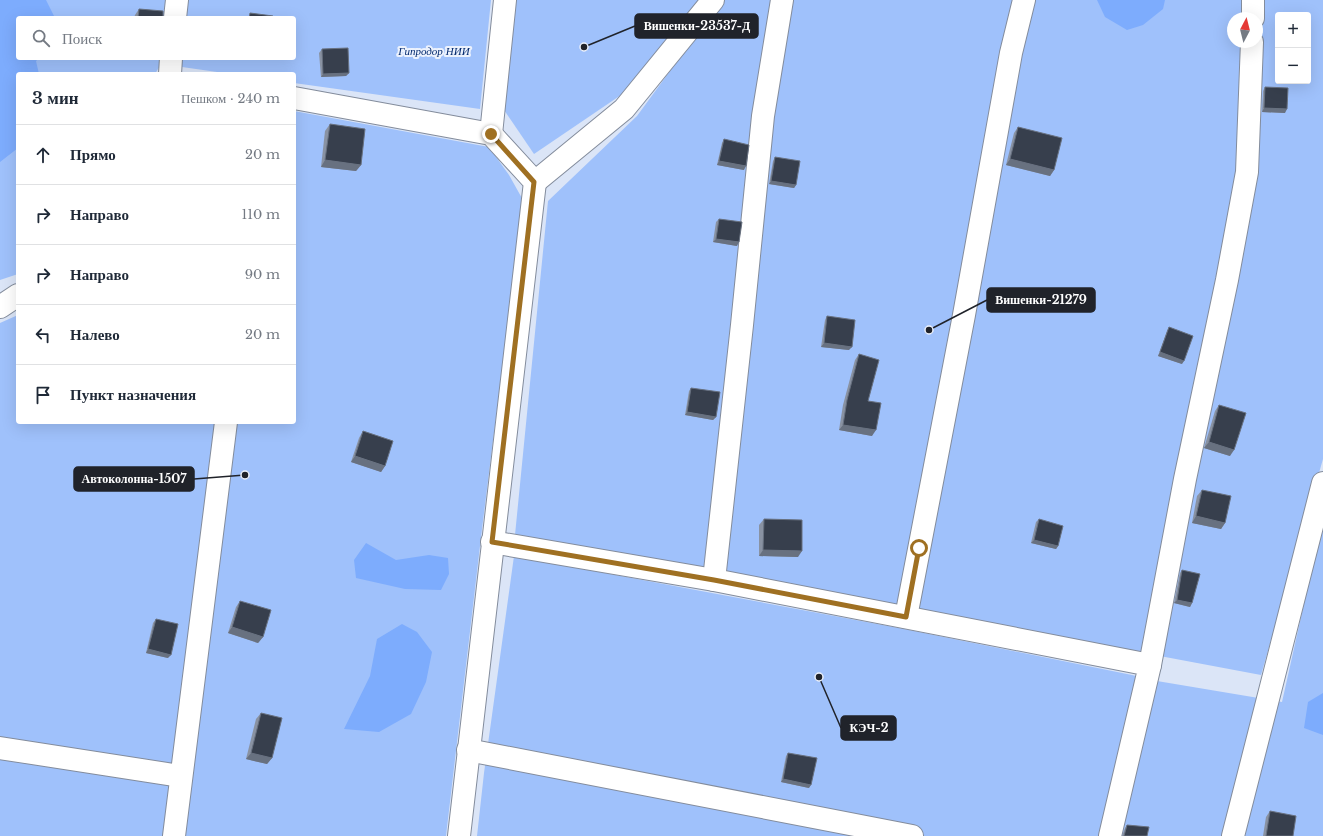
<!DOCTYPE html>
<html lang="ru">
<head>
<meta charset="utf-8">
<style>
  :root { --surface:#fff; --page:#f2f2f3; --text:#1f2937; --muted:#747a83; --line:#e0e1e3 }
  body { margin:0; font-family:"Libre Baskerville",serif; background:var(--page); color:var(--text) }
  .controls { position:absolute; right:12px; top:12px; display:grid; overflow:hidden; border-radius:4px; box-shadow:0 4px 16px #0002 }
  .controls button { width:36px; height:36px; display:grid; place-items:center; padding:0; border:0; border-bottom:1px solid var(--line); background:var(--surface); color:var(--text); font:20px sans-serif }
  .compass { position:absolute; left:1227px; top:12px; width:36px; height:36px; border-radius:50%; background:var(--surface); box-shadow:0 4px 16px #0002; rotate:7deg }
  .stop { position:absolute; width:12px; height:12px; margin:-9px; border:3px solid #9f7022; border-radius:50%; background:#fff }
  .stop.end { background:#9f7022; border-color:#fff; box-shadow:0 1px 4px #0008 }
  .list { margin:0; padding:0; list-style:none }
  h2 { display:flex; justify-content:space-between; align-items:center; height:52px; margin:0; padding:0 16px; font-size:17px }
  h2 small { font-size:13px; font-weight:400; color:var(--muted) }
  .list li { display:grid; grid-template-columns:26px 1fr auto; gap:12px; align-items:center; box-sizing:border-box; height:60px; padding:0 16px; border-top:1px solid var(--line) }
  .list b { display:block; font-size:15px; white-space:nowrap }
  .list em { font-size:13px; font-style:normal; color:var(--muted) }
  .icon { flex:none; width:22px; height:22px; fill:none; stroke:currentColor; stroke-width:2; stroke-linecap:round; stroke-linejoin:round }
  .map { position:relative; flex:none; width:1323px; height:836px; overflow:hidden }
  .search { position:absolute; background:var(--surface); box-shadow:0 4px 16px #0002; left:16px; top:16px; width:280px; height:44px; display:flex; align-items:center; gap:10px; box-sizing:border-box; padding:0 14px; border-radius:4px; color:var(--muted); font-size:15px }
  .panel { position:absolute; background:var(--surface); box-shadow:0 4px 16px #0002; left:16px; top:72px; width:280px; height:352px; border-radius:4px }
  .map>svg:first-child { display:block }
</style>
</head>
<body>
<div class="map">
<svg width="1323" height="836" viewBox="0 0 1323 836">
  <rect width="100%" height="100%" fill="#dbe5f7"/>
  <g fill="#9fc1fb" fill-rule="evenodd">
    <path d="M0,0H491L480,109L294,83V74H231L161,64L155,74H18V274L0,280ZM18,18H294V58H18Z"/>
    <polygon points="514,0 701,0 621,95 534,154 500,104"/>
    <path d="M722,0H1323V459L1261,675L515,535L548,201L637,116ZM1278,15H1308V81H1278ZM1233,18H1257V42H1233Z"/>
    <polygon points="294,111 489,147 509,175 523,200 482,529 446,836 0,836 0,323 18,315 18,422 294,422"/>
    <polygon points="1323,519 1323,836 477,836 484,773 514,556 904,629 1132,675 1151,680 1282,702"/>
  </g>
  <g fill="#7dacfd">
    <polygon points="0,0 46,0 55,18 18,18 18,58 39,58 36,61 39,74 18,74 18,148 0,162"/>
    <polygon points="1097,0 1165,0 1163,9 1143,25 1127,30 1105,17"/>
    <polygon points="366,543 396,560 429,555 448,558 449,574 441,590 405,589 356,578 354,560"/>
    <polygon points="402,624 417,632 432,652 426,682 411,714 379,732 344,729 370,676 377,639"/>
    <polygon points="1323,693 1323,735 1304,728 1308,702"/>
  </g>
  <g fill="none" stroke-linecap="round" stroke-linejoin="round">
    <defs>
      <g id="minor">
        <polyline points="175,18 177,0"/>
        <polyline points="1253,18 1253,0"/>
        <polyline points="170,74 171,58"/>
        <polyline points="294,98 491,134 535,182 459,836"/>
        <polyline points="491,134 505,0"/>
        <polyline points="535,182 624,109 713,0"/>
        <polyline points="0,307 18,295"/>
        <polyline points="492,542 714,580 1150,665 1110,836"/>
        <polyline points="714,580 742,325 763,116 782,0"/>
        <polyline points="906,617 964,315 1011,53 1024,0"/>
        <polyline points="1150,665 1185,479 1227,280 1247,172 1252,42"/>
        <polyline points="0,748 180,776"/>
        <polyline points="468,750 912,836"/>
        <polyline points="174,836 226,422"/>
        <polyline points="1233,836 1323,483"/>
      </g>
    </defs>
    <use href="#minor" stroke="#838c9c" stroke-width="24"/>
    <use href="#minor" stroke="#fff" stroke-width="22"/>
  </g>
  <g fill="#8992a2">
    <polygon points="139,9 163,18 134,18 135,15"/>
    <polygon points="322,49 349,73 346,76 321,77 319,53"/>
    <polygon points="1265,87 1285,113 1262,112 1263,91"/>
    <polygon points="330,124 361,165 356,171 321,167 325,131"/>
    <polygon points="1018,127 1054,170 1050,176 1006,165 1014,133"/>
    <polygon points="724,139 744,170 717,165 722,143"/>
    <polygon points="775,157 796,185 794,188 769,184 773,161"/>
    <polygon points="719,219 737,246 713,242 716,222"/>
    <polygon points="827,316 849,350 821,347 825,320"/>
    <polygon points="1169,327 1182,364 1158,356 1167,331"/>
    <polygon points="859,354 868,401 872,436 839,430 843,405 855,360"/>
    <polygon points="691,388 716,417 713,420 685,415 689,391"/>
    <polygon points="1219,405 1230,456 1204,448 1215,411"/>
    <polygon points="363,431 385,466 381,472 351,462 359,438"/>
    <polygon points="1202,490 1225,523 1221,529 1192,523 1197,496"/>
    <polygon points="764,519 798,557 759,556 759,525"/>
    <polygon points="1039,519 1058,546 1056,549 1031,543 1036,522"/>
    <polygon points="1182,570 1192,603 1190,607 1174,603 1180,573"/>
    <polygon points="240,601 263,637 258,643 228,633 236,607"/>
    <polygon points="156,619 168,658 146,653 153,623"/>
    <polygon points="261,713 272,758 267,764 246,759 256,719"/>
    <polygon points="788,753 809,788 781,782 786,756"/>
    <polygon points="1270,811 1293,836 1263,836 1266,817"/>
    <polygon points="1127,825 1147,836 1122,836 1125,828"/>
  </g>
  <g fill="#687180">
    <polygon points="349,73 346,76 321,77 323,74"/>
    <polygon points="1264,108 1287,109 1285,113 1262,112"/>
    <polygon points="1010,159 1054,170 1050,176 1006,165"/>
    <polygon points="325,160 361,165 356,171 321,167"/>
    <polygon points="719,161 746,166 744,170 717,165"/>
    <polygon points="771,181 796,185 794,188 769,184"/>
    <polygon points="716,239 739,242 737,246 713,242"/>
    <polygon points="824,343 852,347 849,350 821,347"/>
    <polygon points="1160,352 1184,361 1182,364 1158,356"/>
    <polygon points="687,412 716,417 713,420 685,415"/>
    <polygon points="843,425 876,430 872,436 839,430"/>
    <polygon points="1209,442 1234,450 1230,456 1204,448"/>
    <polygon points="355,456 385,466 381,472 351,462"/>
    <polygon points="1196,516 1225,523 1221,529 1192,523"/>
    <polygon points="1034,540 1058,546 1056,549 1031,543"/>
    <polygon points="763,550 802,551 798,557 759,556"/>
    <polygon points="1177,600 1192,603 1190,607 1174,603"/>
    <polygon points="232,627 263,637 258,643 228,633"/>
    <polygon points="148,649 171,655 168,658 146,653"/>
    <polygon points="251,753 272,758 267,764 246,759"/>
    <polygon points="783,779 811,785 809,788 781,782"/>
  </g>
  <g fill="#373f4d" stroke="#687180">
    <polygon points="139,9 163,11 163,18 138,18"/>
    <polygon points="250,13 273,16 273,18 249,18"/>
    <polygon points="348,48 349,73 323,74 322,49"/>
    <polygon points="1265,87 1288,88 1287,109 1264,108"/>
    <polygon points="330,124 365,129 361,165 325,160"/>
    <polygon points="1018,127 1062,138 1054,170 1010,159"/>
    <polygon points="724,139 749,145 746,166 719,161"/>
    <polygon points="775,157 800,161 796,185 771,181"/>
    <polygon points="719,219 742,222 739,242 716,239"/>
    <polygon points="827,316 855,320 852,347 824,343"/>
    <polygon points="1169,327 1193,336 1184,361 1160,352"/>
    <polygon points="859,354 879,360 868,401 881,403 876,430 843,425 847,400"/>
    <polygon points="691,388 720,392 716,417 687,412"/>
    <polygon points="1219,405 1246,413 1234,450 1209,442"/>
    <polygon points="363,431 393,441 385,466 355,456"/>
    <polygon points="1202,490 1231,496 1225,523 1196,516"/>
    <polygon points="764,519 802,520 802,551 763,550"/>
    <polygon points="1039,519 1063,526 1058,546 1034,540"/>
    <polygon points="1182,570 1200,574 1192,603 1177,600"/>
    <polygon points="240,601 271,610 263,637 232,627"/>
    <polygon points="156,619 178,624 171,655 148,649"/>
    <polygon points="261,713 282,718 272,758 251,753"/>
    <polygon points="788,753 817,758 811,785 783,779"/>
    <polygon points="1270,811 1296,816 1293,836 1266,836"/>
    <polygon points="1127,825 1149,827 1147,836 1124,836"/>
  </g>
  <g fill="none" stroke-linecap="round" stroke-linejoin="round">
    <polyline stroke="#9f7022" stroke-width="5" points="491,134 534,182 492,542 714,580 906,617 919,548"/>
  </g>
  <g text-anchor="middle" dominant-baseline="central" stroke-width="4" stroke-linejoin="round" paint-order="stroke">
    <g font-size="11" font-style="italic" fill="#02296e" stroke="#ecf2fd">
      <text x="434" y="51">Гипродор НИИ</text>
    </g>
  </g>
  <path fill="none" stroke="#20232a" stroke-width="1.5" d="M584 47L635 26M929 330L987 300M245 475L194 479M819 677L841 728"/>
  <g fill="#20232a" stroke="#ecf2fd" stroke-width="1.5">
    <circle cx="584" cy="47" r="4"/>
    <circle cx="929" cy="330" r="4"/>
    <circle cx="245" cy="475" r="4"/>
    <circle cx="819" cy="677" r="4"/>
  </g>
  <g fill="#20232a" stroke="#20232a" stroke-width="1.5">
    <rect x="635" y="14" width="123" height="24" rx="4"/>
    <rect x="987" y="288" width="108" height="24" rx="4"/>
    <rect x="74" y="467" width="120" height="24" rx="4"/>
    <rect x="841" y="716" width="55" height="24" rx="4"/>
  </g>
  <g font-size="12" text-anchor="middle" font-weight="bold" fill="#fff">
    <text x="697" y="30">Вишенки-23537-Д</text>
    <text x="1041" y="304">Вишенки-21279</text>
    <text x="134" y="483">Автоколонна-1507</text>
    <text x="869" y="732">КЭЧ-2</text>
  </g>
</svg>
<div class="controls">
<button>+</button>
<button>−</button>
</div>
<svg class="compass" viewBox="-18 -18 36 36"><path d="M0-13l5 13h-10z" fill="#e53935"/><path d="M0 13l5-13h-10z" fill="#747a83"/></svg>
<div class="stop" style="left:919px;top:548px"></div>
<div class="stop end" style="left:491px;top:134px"></div>
<div class="search"><svg class="icon" aria-label="search" viewBox="0 0 24 24"><circle cx="10" cy="10" r="6"/><path d="M15 15l6 6"/></svg>Поиск</div>
<section class="panel">
<h2>3 мин<small>Пешком · 240 m</small></h2>
<ul class="list">
<li><svg class="icon" aria-label="ahead" viewBox="0 0 24 24"><path d="M12 20V5M6 11l6-6 6 6"/></svg><div><b>Прямо</b></div><em>20 m</em></li>
<li><svg class="icon" aria-label="right" viewBox="0 0 24 24"><path d="M7 20v-9h11M14 6l5 5-5 5"/></svg><div><b>Направо</b></div><em>110 m</em></li>
<li><svg class="icon" aria-label="right" viewBox="0 0 24 24"><path d="M7 20v-9h11M14 6l5 5-5 5"/></svg><div><b>Направо</b></div><em>90 m</em></li>
<li><svg class="icon" aria-label="left" viewBox="0 0 24 24"><path d="M17 20v-9H6M10 6l-5 5 5 5"/></svg><div><b>Налево</b></div><em>20 m</em></li>
<li><svg class="icon" aria-label="arrive" viewBox="0 0 24 24"><path d="M6 21V4h12l-3 4 3 4H6"/></svg><div><b>Пункт назначения</b></div></li>
</ul>
</section>
</div>
</body>
</html>
